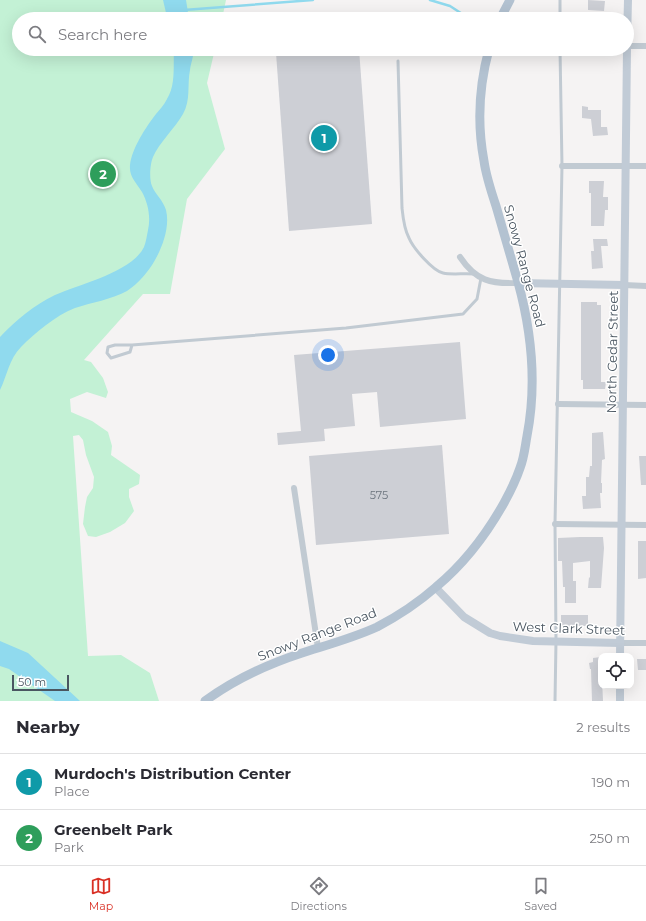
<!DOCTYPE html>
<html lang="en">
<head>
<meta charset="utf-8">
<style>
  :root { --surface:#fff; --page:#f7f7f7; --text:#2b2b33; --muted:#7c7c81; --line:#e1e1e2; --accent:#d93025 }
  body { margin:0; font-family:Montserrat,sans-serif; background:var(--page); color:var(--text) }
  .controls { position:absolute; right:12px; bottom:12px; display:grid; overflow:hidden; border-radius:8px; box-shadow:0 4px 16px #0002 }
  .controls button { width:36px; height:36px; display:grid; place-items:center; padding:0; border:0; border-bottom:1px solid var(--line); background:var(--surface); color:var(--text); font:20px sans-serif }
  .scale { position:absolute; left:12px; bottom:10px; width:57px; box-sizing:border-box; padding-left:4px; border:2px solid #4a5661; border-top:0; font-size:11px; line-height:14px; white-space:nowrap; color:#4a5661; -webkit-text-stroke:3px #fff; paint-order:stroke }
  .you { position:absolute; left:328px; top:355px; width:14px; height:14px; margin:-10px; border:3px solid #fff; border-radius:50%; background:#1a73e8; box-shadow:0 0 0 6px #1a73e833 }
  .badge { display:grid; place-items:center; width:26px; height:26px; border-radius:50%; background:var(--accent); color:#fff; font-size:13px; font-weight:700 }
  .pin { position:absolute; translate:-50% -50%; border:2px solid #fff; box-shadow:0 1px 4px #0006 }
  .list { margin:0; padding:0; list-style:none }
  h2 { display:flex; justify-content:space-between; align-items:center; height:52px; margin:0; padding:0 16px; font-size:17px }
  h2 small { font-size:13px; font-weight:400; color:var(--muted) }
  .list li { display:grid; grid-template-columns:26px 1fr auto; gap:12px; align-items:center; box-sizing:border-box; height:56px; padding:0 16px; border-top:1px solid var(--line) }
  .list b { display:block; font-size:15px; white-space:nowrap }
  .list p { margin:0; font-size:13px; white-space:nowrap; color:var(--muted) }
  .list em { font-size:13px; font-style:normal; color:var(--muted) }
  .icon { flex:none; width:22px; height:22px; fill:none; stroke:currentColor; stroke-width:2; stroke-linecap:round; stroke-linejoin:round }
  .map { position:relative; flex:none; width:646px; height:701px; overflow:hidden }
  .search { position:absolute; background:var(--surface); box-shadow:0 4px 16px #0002; left:12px; right:12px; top:12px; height:44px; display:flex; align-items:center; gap:10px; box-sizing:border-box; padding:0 14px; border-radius:22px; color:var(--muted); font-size:15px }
  .sheet { height:164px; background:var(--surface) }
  nav { display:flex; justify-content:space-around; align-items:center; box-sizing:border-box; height:56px; border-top:1px solid var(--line); background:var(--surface); font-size:11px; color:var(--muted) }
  nav a { display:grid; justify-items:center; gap:2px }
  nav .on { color:var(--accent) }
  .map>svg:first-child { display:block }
</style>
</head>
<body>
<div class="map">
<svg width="646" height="701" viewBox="0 0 646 701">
  <rect width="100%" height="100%" fill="#f5f3f3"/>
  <polygon fill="#c3f1d5" points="0,0 226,0 222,19 19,19 19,49 215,49 207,83 225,149 187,199 170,294 143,294 84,360 91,362 103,378 108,392 106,398 87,392 70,399 71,412 92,421 108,432 112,446 111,455 140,475 139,484 129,489 129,497 134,511 125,523 110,532 96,537 88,536 83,524 85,507 87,497 93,488 94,477 86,455 83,440 79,435 73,436 88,656 121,655 150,673 159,701 0,701"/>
  <g fill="#90daee">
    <polygon points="163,0 186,0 189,19 170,19 167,17"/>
    <path d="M174,49H193C194,57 191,62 190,70C187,85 191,100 183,114C175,128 159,143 153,157C150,164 149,179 152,186C155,194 163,200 166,210C170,226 163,246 155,260C149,271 138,284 127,291C113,299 90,303 75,308C55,316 36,332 21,347C9,359 7,376 0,390V337C16,320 34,305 55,295C80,284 132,272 144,247C146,242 147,235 148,230C151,217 148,203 142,192C136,182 129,177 130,165C132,148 146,127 156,114C160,109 164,105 167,99C176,85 173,65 174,49Z"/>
    <polygon points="0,641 28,653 80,701 55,701 9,669 0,666"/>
  </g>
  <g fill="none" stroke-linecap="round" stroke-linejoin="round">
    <g stroke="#90daee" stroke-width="2.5">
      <polyline points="430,0 450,6 470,19"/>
      <polyline points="184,10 313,0"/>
    </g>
  </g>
  <g fill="#cdcfd5">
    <polygon points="588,0 605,1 604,11 588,10"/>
    <polygon points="332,49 359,49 372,224 289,231 276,53"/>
    <polygon points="582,106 588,107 588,110 601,110 601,127 607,127 608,135 593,136 591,119 582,118"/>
    <polygon points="589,181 604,181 603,197 608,197 608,210 605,210 604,226 591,226 591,193 589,193"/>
    <polygon points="593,239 607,239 608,246 601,246 603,268 592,269 591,251 594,251"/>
    <polygon points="581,302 597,302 597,305 601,305 601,382 606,382 605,389 583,389 583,380 581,380"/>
    <polygon points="460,342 466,419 380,427 377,392 352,394 355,426 324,429 325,441 278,445 277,433 301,431 294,355"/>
    <polygon points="603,432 605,459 602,460 601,483 602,483 602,493 600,493 601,508 583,509 582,496 586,496 586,477 589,477 590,466 592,466 592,433"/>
    <polygon points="442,445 449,534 316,545 309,456"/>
    <polygon points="639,456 646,456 646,485 641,485"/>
    <polygon points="580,537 603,537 604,548 601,588 588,588 589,577 590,578 590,561 573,563 573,581 576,581 576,603 565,603 565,587 563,587 562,561 558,561 558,538"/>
    <polygon points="638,541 646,541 646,578 638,579"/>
    <polygon points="561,615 588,615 588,626 577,626 577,629 561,627"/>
    <polygon points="601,657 603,701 592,701 591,669 590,669 589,663 593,662 593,658"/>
    <polygon points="637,659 646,659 646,670 638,670"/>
  </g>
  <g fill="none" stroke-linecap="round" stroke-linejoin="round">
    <g stroke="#c1cad2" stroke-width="3">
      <polyline points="560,19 560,0"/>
      <path d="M398,61L402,208C403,218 404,229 409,238C413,248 433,271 443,273C452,275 464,273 474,274"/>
      <polyline points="132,345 130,352 111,358 107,353 108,347 115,345 132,345 346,328 463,314 477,299 481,278"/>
      <polyline points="555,701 556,641 555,524 562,166 560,49"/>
    </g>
    <g stroke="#c1cad2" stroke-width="6">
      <polyline points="627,46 646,46"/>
      <polyline points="562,166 646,166"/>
      <path d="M460,257C476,281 491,284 518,283"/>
      <polyline points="624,285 646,286"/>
      <polyline points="558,404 646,405"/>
      <polyline points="294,488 318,648"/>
      <polyline points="555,524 646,525"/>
      <polyline points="620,643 646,643"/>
    </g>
    <g stroke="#c1cbd6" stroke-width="8">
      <polyline points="627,41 628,0"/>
      <polyline points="518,283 624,285"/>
      <polyline points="436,588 464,617 490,633 500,636 533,641 620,643"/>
      <polyline points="620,656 627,49"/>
      <polyline points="620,701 620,686"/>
    </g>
    <g stroke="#b3c2d1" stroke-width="9">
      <polyline points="500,19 510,0"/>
      <path d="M205,701C234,680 268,664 302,653C327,645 353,638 377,627C398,616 419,602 436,587C465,563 486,535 504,503C510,492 516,480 520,468C524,458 525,447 527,436C537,384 532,333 518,282C511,257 503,231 496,206C491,191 486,176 484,161C477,124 479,86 489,49"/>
    </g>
  </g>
  <g text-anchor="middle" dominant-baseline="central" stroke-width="3" stroke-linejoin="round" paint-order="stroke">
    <g font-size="11" fill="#6b747e">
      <text x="379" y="495">575</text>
    </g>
    <g font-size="13" fill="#4a5661" stroke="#fff">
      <text transform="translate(525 266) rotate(75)">Snowy Range Road</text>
      <text transform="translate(612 352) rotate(-89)">North Cedar Street</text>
      <text transform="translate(569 628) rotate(2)">West Clark Street</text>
      <text transform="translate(317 634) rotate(-21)">Snowy Range Road</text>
    </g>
  </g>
</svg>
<div class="controls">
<button><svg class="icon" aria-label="locate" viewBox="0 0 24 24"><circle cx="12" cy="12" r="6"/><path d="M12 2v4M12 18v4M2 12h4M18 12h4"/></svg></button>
</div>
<div class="scale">50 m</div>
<div class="you"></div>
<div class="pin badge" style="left:324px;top:138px;background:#0f9aa8">1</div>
<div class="pin badge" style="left:103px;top:174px;background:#2e9e5b">2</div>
<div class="search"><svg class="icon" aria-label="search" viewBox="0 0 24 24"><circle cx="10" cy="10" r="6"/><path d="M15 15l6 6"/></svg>Search here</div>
</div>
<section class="sheet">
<h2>Nearby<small>2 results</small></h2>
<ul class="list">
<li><span class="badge" style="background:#0f9aa8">1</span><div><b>Murdoch's Distribution Center</b><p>Place</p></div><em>190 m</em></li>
<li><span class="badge" style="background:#2e9e5b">2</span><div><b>Greenbelt Park</b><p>Park</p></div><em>250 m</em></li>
</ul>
</section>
<nav>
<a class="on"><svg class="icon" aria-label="map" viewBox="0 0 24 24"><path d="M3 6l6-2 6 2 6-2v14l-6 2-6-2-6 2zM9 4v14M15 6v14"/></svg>Map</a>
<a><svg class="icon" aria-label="directions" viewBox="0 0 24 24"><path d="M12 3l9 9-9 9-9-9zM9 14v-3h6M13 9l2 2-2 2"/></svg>Directions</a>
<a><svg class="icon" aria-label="saved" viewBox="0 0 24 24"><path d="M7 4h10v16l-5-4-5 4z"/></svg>Saved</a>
</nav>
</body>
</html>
